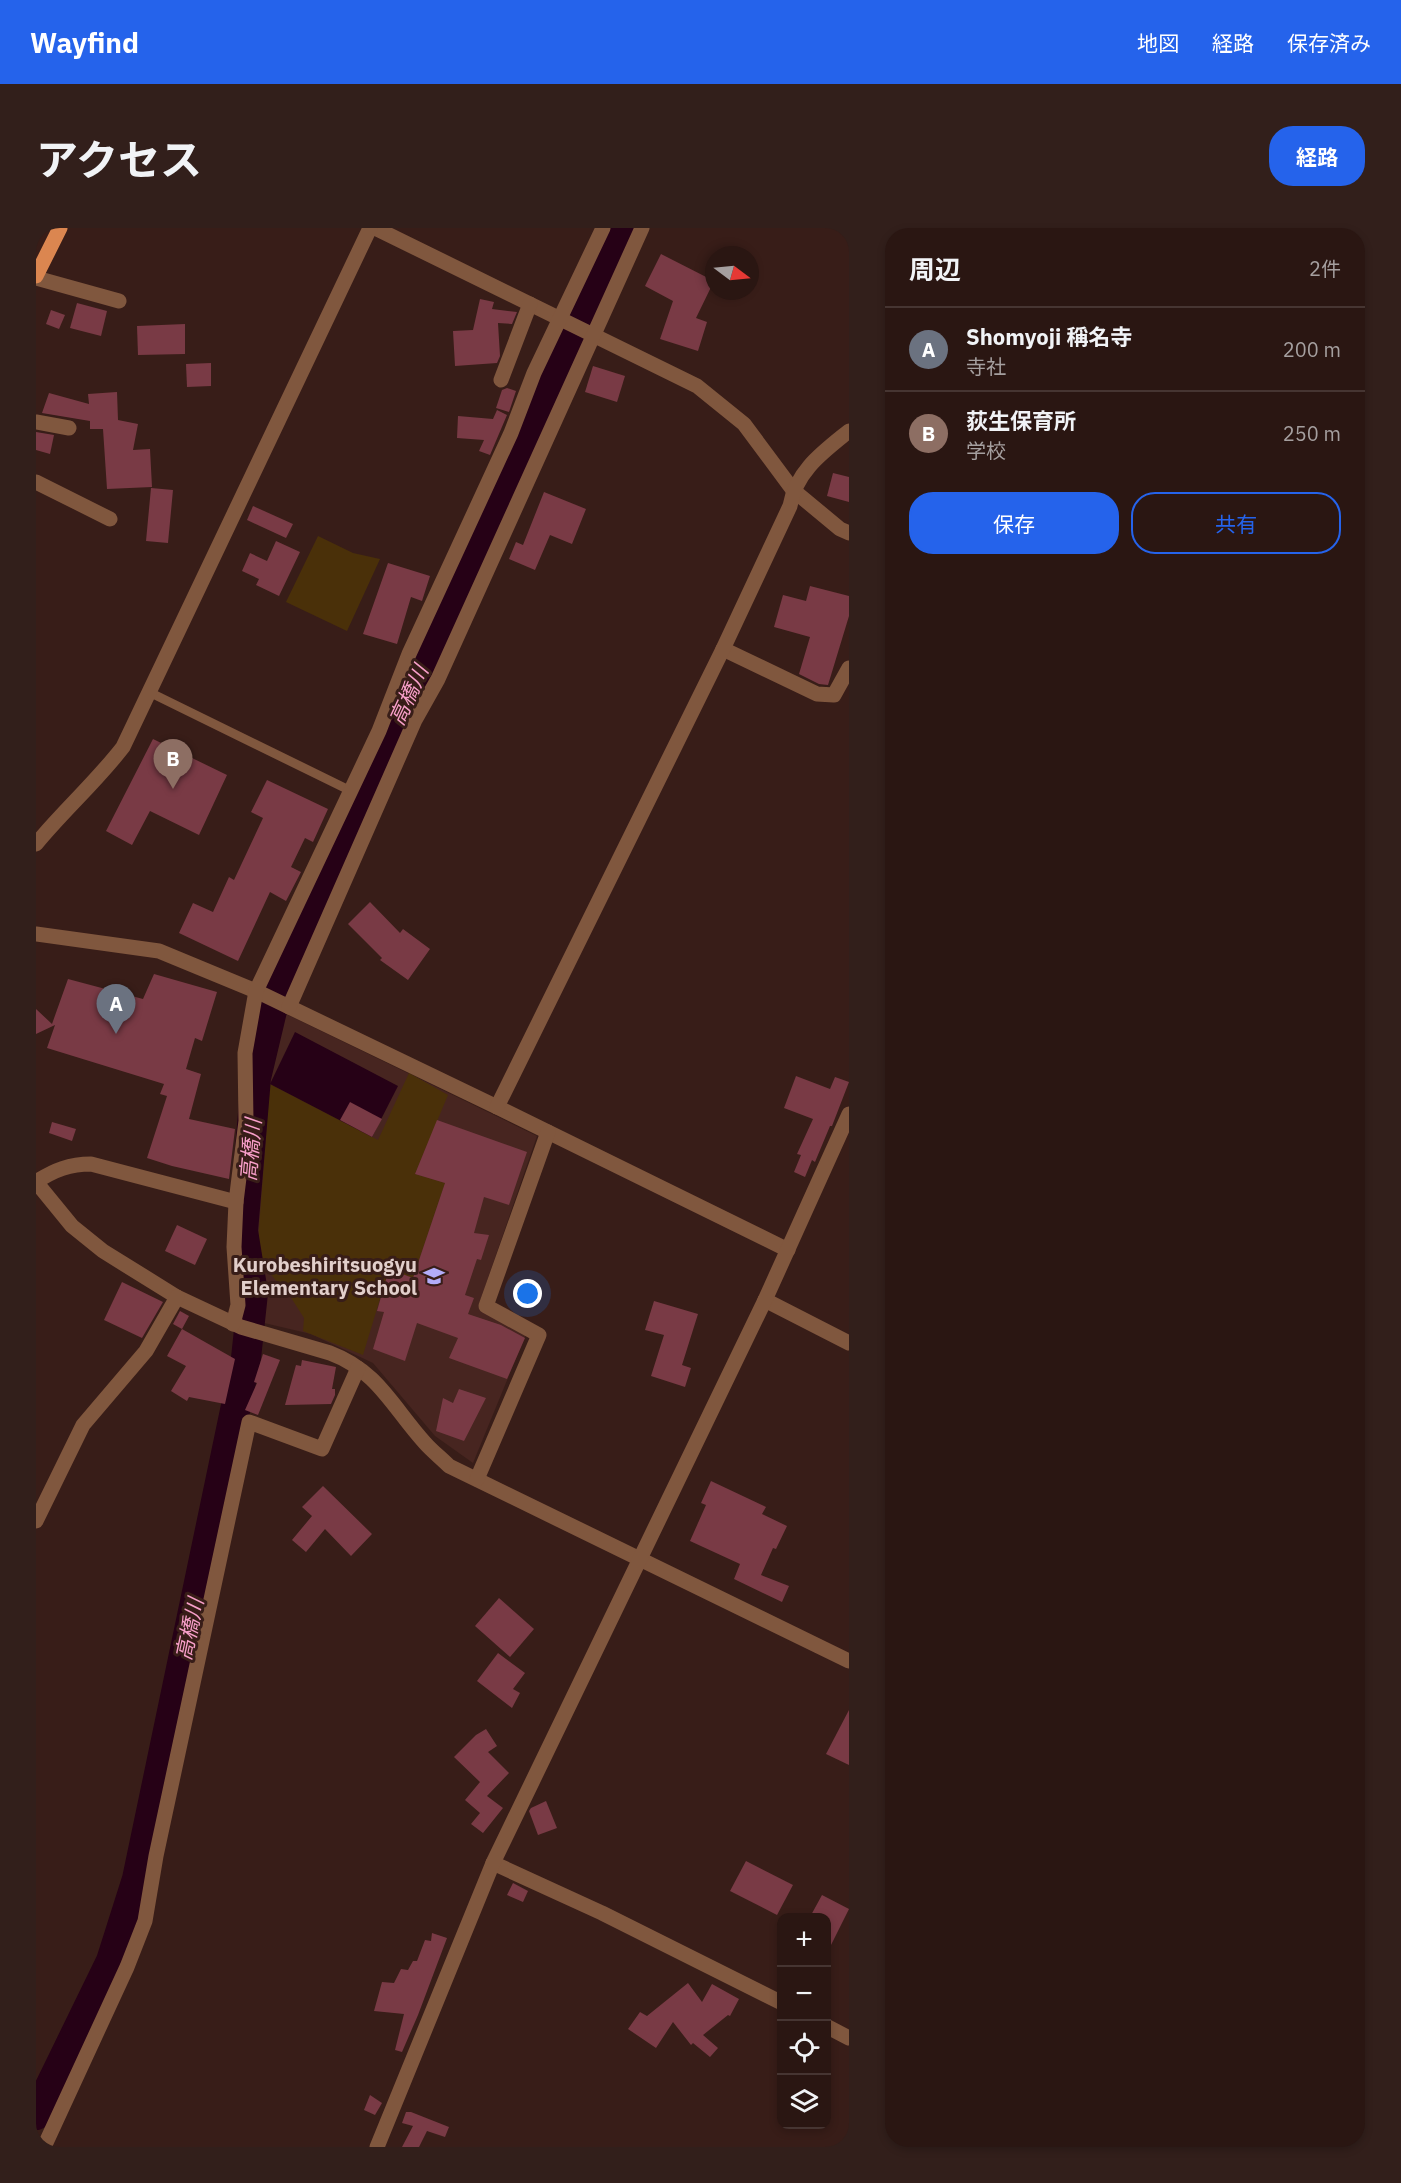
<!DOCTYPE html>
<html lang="ja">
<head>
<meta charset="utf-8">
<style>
  :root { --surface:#2a1612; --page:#321f1b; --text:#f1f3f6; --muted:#a59f9f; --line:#463532; --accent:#2563eb }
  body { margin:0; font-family:"IBM Plex Sans","Noto Sans JP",sans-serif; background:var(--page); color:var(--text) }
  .controls { position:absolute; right:18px; bottom:18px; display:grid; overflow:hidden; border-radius:12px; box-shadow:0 3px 9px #0003 }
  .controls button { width:54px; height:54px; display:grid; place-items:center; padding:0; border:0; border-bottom:2px solid var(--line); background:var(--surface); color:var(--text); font:30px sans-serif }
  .compass { position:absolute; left:669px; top:18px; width:54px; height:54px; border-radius:50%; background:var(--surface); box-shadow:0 3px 9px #0003; rotate:106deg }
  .you { position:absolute; left:492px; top:1066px; width:21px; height:21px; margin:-15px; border:4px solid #fff; border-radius:50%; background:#1a73e8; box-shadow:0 0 0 9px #1a73e833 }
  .badge { display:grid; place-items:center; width:39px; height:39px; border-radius:50%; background:var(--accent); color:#fff; font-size:20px; font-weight:700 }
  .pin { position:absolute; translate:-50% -50px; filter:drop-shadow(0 2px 3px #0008) }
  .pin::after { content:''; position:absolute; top:32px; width:21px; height:18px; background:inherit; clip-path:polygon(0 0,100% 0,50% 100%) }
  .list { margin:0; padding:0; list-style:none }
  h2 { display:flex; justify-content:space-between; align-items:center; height:78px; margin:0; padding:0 24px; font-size:26px }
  h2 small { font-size:20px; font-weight:400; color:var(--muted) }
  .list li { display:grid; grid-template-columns:39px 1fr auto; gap:18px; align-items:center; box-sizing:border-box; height:84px; padding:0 24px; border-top:2px solid var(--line) }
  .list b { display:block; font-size:22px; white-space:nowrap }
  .list p { margin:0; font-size:20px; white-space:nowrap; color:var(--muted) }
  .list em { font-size:20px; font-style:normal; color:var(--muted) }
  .actions { display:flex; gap:12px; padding:18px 24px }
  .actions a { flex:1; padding:14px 0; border:2px solid var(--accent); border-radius:24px; text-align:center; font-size:21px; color:var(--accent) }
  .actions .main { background:var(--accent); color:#fff }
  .icon { flex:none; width:33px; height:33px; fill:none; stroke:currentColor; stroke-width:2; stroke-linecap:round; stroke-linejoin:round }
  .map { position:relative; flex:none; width:813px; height:1919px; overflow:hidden; border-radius:24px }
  header { display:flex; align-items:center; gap:36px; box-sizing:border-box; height:84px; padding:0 30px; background:var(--accent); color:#fff }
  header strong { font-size:28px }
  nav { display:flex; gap:33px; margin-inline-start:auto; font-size:21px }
  .intro { display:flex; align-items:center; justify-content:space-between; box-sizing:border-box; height:144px; padding:0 36px }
  h1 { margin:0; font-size:42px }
  .button { padding:15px 27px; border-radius:24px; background:var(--accent); color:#fff; font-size:21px; font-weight:700 }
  main { display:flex; gap:36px; padding:0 36px }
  aside { flex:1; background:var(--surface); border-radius:24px; box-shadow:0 3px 9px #0003 }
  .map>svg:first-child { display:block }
</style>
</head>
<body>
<header>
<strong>Wayfind</strong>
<nav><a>地図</a><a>経路</a><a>保存済み</a></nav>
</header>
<div class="intro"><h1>アクセス</h1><a class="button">経路</a></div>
<main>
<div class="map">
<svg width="813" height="1919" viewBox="0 0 813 1919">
  <rect width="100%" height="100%" fill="#381d18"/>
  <polygon fill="#472520" points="246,784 501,908 442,1079 490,1106 437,1235 399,1208 337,1135 275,1106 224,1094 227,1075 220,1020 233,843"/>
  <g fill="#4a3009">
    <polygon points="282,308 317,325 344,331 311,403 250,374"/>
    <polygon points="373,845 412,867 379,946 409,955 377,1050 353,1041 327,1127 267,1103 268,1090 254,1068 229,1040 222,1013 234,856 342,912"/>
  </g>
  <polygon fill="#260116" points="259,804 362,858 336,909 234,856"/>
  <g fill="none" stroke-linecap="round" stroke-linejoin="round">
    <polyline stroke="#260116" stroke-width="30" points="0,1887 75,1733 101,1651 210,1130 217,1065 207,1003 220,850 244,749 429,349 585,0"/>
  </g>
  <g fill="#793a45">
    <polygon points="625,26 678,53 660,90 671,94 662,123 624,111 637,73 609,58"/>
    <polygon points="444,71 458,74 456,81 481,84 476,96 462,95 464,128 461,135 419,138 417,103 437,102"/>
    <polygon points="41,75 71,83 65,108 34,100"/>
    <polygon points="15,82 29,87 23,101 10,96"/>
    <polygon points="149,96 149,126 102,127 101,98"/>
    <polygon points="175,135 175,158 151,159 150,136"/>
    <polygon points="557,138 589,148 581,174 549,164"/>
    <polygon points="471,160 480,163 473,184 460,180 466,162"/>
    <polygon points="81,164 82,192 102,196 97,222 114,221 116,259 71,261 67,201 54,201 54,193 6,185 13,165 53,176 52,166"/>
    <polygon points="461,182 471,187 454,227 443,223 448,212 421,210 422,188 457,191"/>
    <polygon points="0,204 18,207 14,226 0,222"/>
    <polygon points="797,245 813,249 813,274 791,268"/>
    <polygon points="115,260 137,262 132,315 110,313"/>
    <polygon points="508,264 550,281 536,316 514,307 499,342 473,331 480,314 487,317"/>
    <polygon points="217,278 257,296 250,310 211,292"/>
    <polygon points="240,313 264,324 243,368 220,357 223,351 206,343 214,325 231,333"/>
    <polygon points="352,335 394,348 386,373 375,369 361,416 327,406"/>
    <polygon points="774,358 813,368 813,388 792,457 783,456 763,446 774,409 738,399 747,367 770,373"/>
    <polygon points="117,511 191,547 163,607 114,583 96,617 70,603"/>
    <polygon points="231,552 292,581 277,614 269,610 255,639 265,644 250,673 234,664 202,733 143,705 157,675 177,684 193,649 198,652 227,590 215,584"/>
    <polygon points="334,674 364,705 367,701 394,721 372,752 344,732 346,730 312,696"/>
    <polygon points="118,746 181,764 166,813 159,810 150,841 165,846 153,891 199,901 193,951 136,938 111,930 131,868 124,866 128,856 11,820 19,797 0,806 0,781 16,796 32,751 107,771"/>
    <polygon points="760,848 794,861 799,849 813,854 796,898 794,898 779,934 776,932 769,949 758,944 765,927 761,926 777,891 748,880"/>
    <polygon points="314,874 346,891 336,909 304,892"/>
    <polygon points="401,892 491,924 473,977 448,969 438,1005 453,1007 445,1032 441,1031 429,1067 438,1070 432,1086 465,1097 489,1110 471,1151 413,1130 422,1110 381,1095 369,1133 337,1121 348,1084 341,1083 353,1041 377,1050 409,955 379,946"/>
    <polygon points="16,894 40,901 36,913 13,905"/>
    <polygon points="141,997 171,1011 159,1037 129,1023"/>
    <polygon points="86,1054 127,1074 106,1110 68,1092"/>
    <polygon points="618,1073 662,1086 646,1137 655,1140 649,1159 615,1148 628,1107 609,1102"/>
    <polygon points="144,1083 153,1088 146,1101 137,1096"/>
    <polygon points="146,1101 199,1131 189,1176 153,1169 151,1173 135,1163 150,1138 131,1128"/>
    <polygon points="227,1126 244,1132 222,1187 209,1182 221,1155 218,1154"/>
    <polygon points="266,1132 300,1139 296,1161 299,1161 299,1167 295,1176 249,1177 260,1137 265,1138"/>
    <polygon points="423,1161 450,1170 428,1213 400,1203 407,1170 417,1175"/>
    <polygon points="675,1253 730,1279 726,1286 751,1298 740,1321 737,1320 725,1347 753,1358 746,1374 698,1351 704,1336 654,1313 670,1277 665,1275"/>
    <polygon points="287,1258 336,1306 315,1328 289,1301 270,1324 256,1312 276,1288 266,1279"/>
    <polygon points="463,1370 498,1401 474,1429 439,1398"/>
    <polygon points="462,1425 489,1445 477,1461 484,1465 476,1480 441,1453"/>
    <polygon points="813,1482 813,1537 790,1526"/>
    <polygon points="450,1501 461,1518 452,1524 473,1545 451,1568 467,1580 447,1605 435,1596 444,1585 429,1572 444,1554 418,1529 440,1507"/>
    <polygon points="510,1573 521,1600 502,1607 493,1583 495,1580"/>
    <polygon points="710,1633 757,1657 741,1687 694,1663"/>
    <polygon points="477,1655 492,1663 487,1674 471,1667"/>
    <polygon points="786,1667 813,1681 790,1727 790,1689 774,1689"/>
    <polygon points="396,1705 411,1710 382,1787 366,1824 359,1822 368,1786 338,1783 346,1754 358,1755 365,1741 372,1742 377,1733 381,1733 389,1712 395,1713"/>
    <polygon points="652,1755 666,1774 676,1756 703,1771 694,1788 692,1787 667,1807 682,1820 674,1829 657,1815 655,1817 637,1794 620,1820 592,1801 604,1784 611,1788"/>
    <polygon points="334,1867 346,1875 339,1887 328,1882"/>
    <polygon points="370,1884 375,1884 413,1899 409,1909 391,1903 383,1919 366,1919 377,1898 366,1895"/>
  </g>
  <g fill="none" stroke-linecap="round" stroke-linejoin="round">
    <polyline stroke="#80573e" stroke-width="9" points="113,464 315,563"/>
    <g stroke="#80573e" stroke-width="15">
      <polyline points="339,0 661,158 708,196 757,262 804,301 813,305"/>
      <polyline points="0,50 83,73"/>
      <polyline points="465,152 494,76"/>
      <polyline points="0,194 33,200"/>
      <polyline points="0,254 74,291"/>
      <polyline points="687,421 781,466 798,467 813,440"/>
      <path d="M0,616C28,582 60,554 87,519L334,0"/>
      <polyline points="0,706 123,723 220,763 461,879 752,1022"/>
      <polyline points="253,779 379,492 402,451 606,0"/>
      <path d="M461,879L687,421L754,278C760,243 787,224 813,203"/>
      <path d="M0,954L36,998L67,1023L141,1069L205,1099L294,1125C342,1143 357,1180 389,1215C396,1223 405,1230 413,1238L813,1433"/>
      <path d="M0,954C18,942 34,936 55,936L200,974"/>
      <polyline points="729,1072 813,1115"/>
      <polyline points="197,1096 202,1077 198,1019 200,974 210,893 209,825 220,763 343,503 373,426 475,205 498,145 567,0"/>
      <polyline points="441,1251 503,1107 450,1078 512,904"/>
      <polyline points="0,1293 47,1197 110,1123 141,1069"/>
      <polyline points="457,1635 566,1685 746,1775"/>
      <polyline points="790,1798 813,1810"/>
      <polyline points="8,1919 91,1739 109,1693 120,1628 213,1194 286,1221 322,1140"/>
      <polyline points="341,1919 457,1635 729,1072 813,886"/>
    </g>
    <polyline stroke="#db8650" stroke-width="15" points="0,48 24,0"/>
  </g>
  <defs>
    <symbol id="school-bare" viewBox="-9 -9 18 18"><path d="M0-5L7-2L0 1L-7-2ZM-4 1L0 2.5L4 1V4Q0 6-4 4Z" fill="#b3acf9" stroke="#381d18" stroke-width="2.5" paint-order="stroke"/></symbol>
  </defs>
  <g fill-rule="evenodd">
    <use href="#school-bare" x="383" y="1033" width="30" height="30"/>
  </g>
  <g text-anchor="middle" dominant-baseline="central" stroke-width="6" stroke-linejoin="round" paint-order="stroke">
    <g font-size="20" font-weight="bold" fill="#e2cfcb" stroke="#381d18" text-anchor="end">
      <text x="381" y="1036">Kurobeshiritsuogyu<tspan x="381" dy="23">Elementary School</tspan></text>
    </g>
    <g font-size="21" font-style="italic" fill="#f89fc9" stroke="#381d18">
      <text transform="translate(372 467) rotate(-65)">高橋川</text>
      <text transform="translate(214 922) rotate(-85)">高橋川</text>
      <text transform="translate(153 1401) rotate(-78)">高橋川</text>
    </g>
  </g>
</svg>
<div class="controls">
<button>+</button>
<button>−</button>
<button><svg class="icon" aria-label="locate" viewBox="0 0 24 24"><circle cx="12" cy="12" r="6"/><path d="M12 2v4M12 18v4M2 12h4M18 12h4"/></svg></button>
<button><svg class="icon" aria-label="layers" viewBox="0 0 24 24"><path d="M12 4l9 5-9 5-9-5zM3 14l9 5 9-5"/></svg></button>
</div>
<svg class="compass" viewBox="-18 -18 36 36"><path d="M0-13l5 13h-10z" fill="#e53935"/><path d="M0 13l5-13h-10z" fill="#a59f9f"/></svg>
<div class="you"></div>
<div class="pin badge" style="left:80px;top:806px;background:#6b7280">A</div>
<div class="pin badge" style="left:137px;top:561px;background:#8d6e63">B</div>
</div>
<aside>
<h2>周辺<small>2件</small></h2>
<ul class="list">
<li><span class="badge" style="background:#6b7280">A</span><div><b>Shomyoji 稱名寺</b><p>寺社</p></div><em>200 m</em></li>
<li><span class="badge" style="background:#8d6e63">B</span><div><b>荻生保育所</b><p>学校</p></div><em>250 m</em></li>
</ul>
<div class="actions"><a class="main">保存</a><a>共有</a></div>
</aside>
</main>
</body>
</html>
